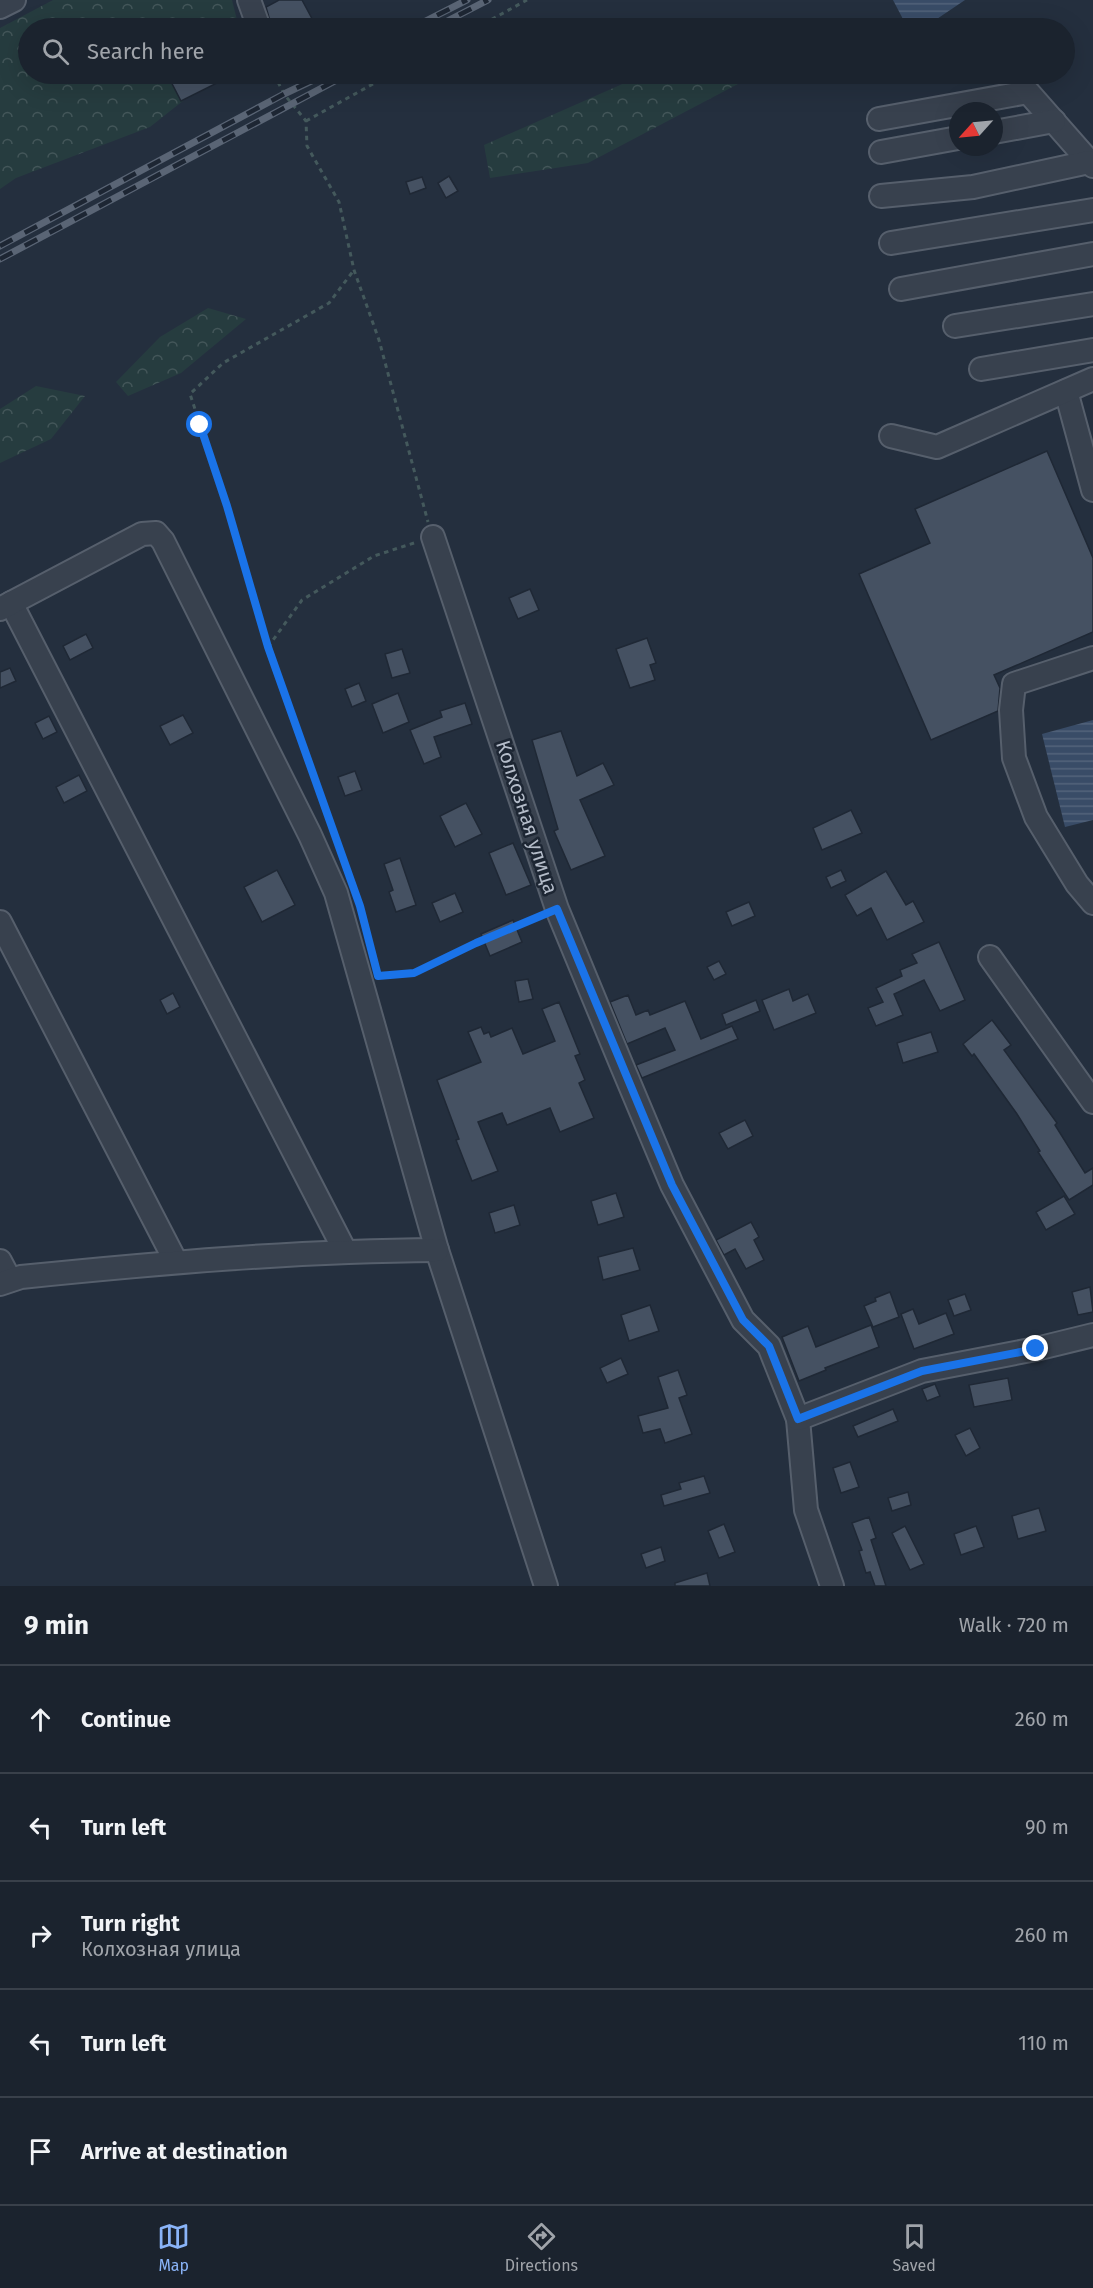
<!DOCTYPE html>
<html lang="en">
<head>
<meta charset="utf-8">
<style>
  :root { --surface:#1b232e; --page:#242b36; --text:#f1f3f6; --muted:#a0a4aa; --line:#39404a; --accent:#8ab4f8 }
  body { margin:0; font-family:"Fira Sans",sans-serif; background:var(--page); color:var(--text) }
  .compass { position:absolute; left:949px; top:102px; width:54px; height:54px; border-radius:50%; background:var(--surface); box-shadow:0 6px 24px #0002; rotate:243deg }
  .stop { position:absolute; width:18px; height:18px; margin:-14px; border:4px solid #1a73e8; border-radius:50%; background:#fff }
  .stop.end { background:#1a73e8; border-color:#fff; box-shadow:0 2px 6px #0008 }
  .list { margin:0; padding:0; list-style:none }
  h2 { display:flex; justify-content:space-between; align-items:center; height:78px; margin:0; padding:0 24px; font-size:26px }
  h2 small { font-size:20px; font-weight:400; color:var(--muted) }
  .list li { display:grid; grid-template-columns:39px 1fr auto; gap:18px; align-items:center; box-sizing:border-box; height:108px; padding:0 24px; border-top:2px solid var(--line) }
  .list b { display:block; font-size:22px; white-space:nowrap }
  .list p { margin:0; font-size:20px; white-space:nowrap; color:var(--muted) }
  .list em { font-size:20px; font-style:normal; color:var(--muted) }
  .icon { flex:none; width:33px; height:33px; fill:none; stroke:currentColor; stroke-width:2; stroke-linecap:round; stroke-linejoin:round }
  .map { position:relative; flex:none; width:1093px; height:1586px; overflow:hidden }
  .search { position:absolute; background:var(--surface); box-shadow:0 6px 24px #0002; left:18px; right:18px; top:18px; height:66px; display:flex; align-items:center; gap:15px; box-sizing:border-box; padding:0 21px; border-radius:33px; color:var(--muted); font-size:22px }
  .sheet { height:618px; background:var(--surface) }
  nav { display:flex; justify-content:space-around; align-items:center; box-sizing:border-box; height:84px; border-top:2px solid var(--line); background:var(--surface); font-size:16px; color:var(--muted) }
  nav a { display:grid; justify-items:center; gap:3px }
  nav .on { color:var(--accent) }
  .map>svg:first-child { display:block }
</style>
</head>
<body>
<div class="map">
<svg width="1093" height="1586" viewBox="0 0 1093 1586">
  <defs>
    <pattern id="forest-crowns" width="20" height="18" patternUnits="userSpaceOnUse" patternTransform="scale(1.5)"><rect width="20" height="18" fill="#263c3f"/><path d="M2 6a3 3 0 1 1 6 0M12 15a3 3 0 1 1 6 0" fill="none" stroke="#435659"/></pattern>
    <pattern id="water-rules" width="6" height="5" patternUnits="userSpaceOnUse" patternTransform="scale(1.5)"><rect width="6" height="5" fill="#394c67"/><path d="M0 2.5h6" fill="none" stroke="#53647b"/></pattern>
  </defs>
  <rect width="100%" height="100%" fill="#242f3e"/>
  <g fill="url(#forest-crowns)">
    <polygon points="53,0 232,0 239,28 28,28 28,74 217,74 150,127 16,178 0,189 0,28"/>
    <polygon points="645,74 757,74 588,163 490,178 484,145"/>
    <polygon points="208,308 246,319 181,373 128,396 116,382 160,337"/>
    <polygon points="36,386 85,396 51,439 0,463 0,409"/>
  </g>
  <g fill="url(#water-rules)">
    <polygon points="893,0 965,0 925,27 905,23"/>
    <polygon points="1093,720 1093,820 1065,827 1042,734"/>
  </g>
  <g fill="#455162" stroke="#1f2835" stroke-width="1.5">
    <polygon points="279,0 302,0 317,28 301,28 297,20 282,28 272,28 266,7"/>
    <polygon points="167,74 235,74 181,101"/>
    <polygon points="449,176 458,191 446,198 438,183"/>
    <polygon points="422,177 426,188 410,194 406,182"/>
    <polygon points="1047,451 1093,558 1093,632 994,675 1000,688 998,711 931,740 859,574 930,543 915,509"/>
    <polygon points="530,589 539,610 518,619 509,598"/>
    <polygon points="86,634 93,648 70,660 63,646"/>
    <polygon points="647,638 656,663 650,665 655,680 630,688 616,649"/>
    <polygon points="402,649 410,673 392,678 385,654"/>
    <polygon points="10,668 16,681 0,688 0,672"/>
    <polygon points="359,683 366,701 352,707 345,689"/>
    <polygon points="398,693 409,722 383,733 372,704"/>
    <polygon points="465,703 472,724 434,737 441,757 424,764 410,730 442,717 440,711"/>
    <polygon points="183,715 193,733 170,745 160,726"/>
    <polygon points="49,716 57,732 43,739 35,723"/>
    <polygon points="561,731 577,776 603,763 614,785 580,800 605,856 571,870 554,831 558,829 532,740"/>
    <polygon points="355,771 362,790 345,796 338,777"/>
    <polygon points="79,775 87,791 64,803 56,787"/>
    <polygon points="466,803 482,834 455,847 440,816"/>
    <polygon points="851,810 862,833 822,850 813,828"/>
    <polygon points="513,843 531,885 506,895 489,853"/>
    <polygon points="400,858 416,905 396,912 389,892 393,890 384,864"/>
    <polygon points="277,870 295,905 262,922 244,887"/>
    <polygon points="841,870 846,881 831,888 826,877"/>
    <polygon points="886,871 906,905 913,901 924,922 887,940 871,908 857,916 845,895"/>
    <polygon points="455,893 463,912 440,922 432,903"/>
    <polygon points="749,902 755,916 732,926 726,912"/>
    <polygon points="513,920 522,942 490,956 481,934"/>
    <polygon points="939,942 965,1000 940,1011 924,980 894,994 903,1015 876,1026 868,1008 883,1002 876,988 902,976 900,970 917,963 912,954"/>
    <polygon points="719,961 726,974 714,980 707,967"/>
    <polygon points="528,979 533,999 519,1002 515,981"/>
    <polygon points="789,989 793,1001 808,994 816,1013 774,1030 762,1000"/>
    <polygon points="173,993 180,1007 167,1014 160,1000"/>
    <polygon points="628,995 636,1015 648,1010 650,1015 685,1001 701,1039 732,1026 738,1039 642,1078 636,1065 675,1050 665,1028 627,1044 610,1002"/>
    <polygon points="756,1000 760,1011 726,1025 722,1014"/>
    <polygon points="559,1002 580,1054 575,1056 585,1080 579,1083 594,1118 560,1132 550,1108 507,1125 502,1113 478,1122 498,1171 472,1181 456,1140 459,1139 437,1080 481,1062 468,1032 481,1027 484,1034 489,1032 491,1037 512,1028 523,1054 555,1041 542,1009"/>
    <polygon points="992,1020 1011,1045 1004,1050 1057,1123 1055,1125 1085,1173 1093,1168 1093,1185 1069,1200 1038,1152 1040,1151 1017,1114 974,1054 972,1056 963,1044"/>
    <polygon points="931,1032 938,1052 903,1063 897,1043"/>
    <polygon points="745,1120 753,1136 728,1149 719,1133"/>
    <polygon points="616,1193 624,1217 598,1225 591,1201"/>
    <polygon points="1064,1196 1075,1214 1046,1230 1036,1212"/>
    <polygon points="514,1205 520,1225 495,1233 489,1213"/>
    <polygon points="751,1222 759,1237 754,1240 764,1260 746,1269 735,1249 724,1255 716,1240"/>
    <polygon points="633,1248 640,1270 603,1280 598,1257"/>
    <polygon points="1090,1287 1093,1312 1078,1315 1072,1292"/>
    <polygon points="890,1292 899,1317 873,1327 864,1306 876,1301 875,1298"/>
    <polygon points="965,1294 971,1310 954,1316 948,1300"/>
    <polygon points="650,1305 659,1331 629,1341 621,1315"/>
    <polygon points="913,1309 919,1324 946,1313 954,1334 914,1349 901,1314"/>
    <polygon points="871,1325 879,1347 825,1368 826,1370 799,1381 782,1337 808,1326 816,1347"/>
    <polygon points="621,1358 628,1374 607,1383 600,1368"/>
    <polygon points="678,1370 687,1395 679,1398 692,1434 665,1443 660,1429 643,1433 638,1416 668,1408 658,1377"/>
    <polygon points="1008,1378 1012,1400 974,1407 969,1385"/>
    <polygon points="935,1384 940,1396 927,1401 922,1389"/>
    <polygon points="893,1409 898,1421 858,1437 853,1426"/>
    <polygon points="970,1428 980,1448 966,1456 955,1435"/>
    <polygon points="850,1462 859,1487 841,1493 833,1468"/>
    <polygon points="704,1476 710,1493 664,1506 661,1495 681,1489 679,1483"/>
    <polygon points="908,1492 911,1505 892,1511 888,1498"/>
    <polygon points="1039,1508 1046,1531 1018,1539 1012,1516"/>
    <polygon points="869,1517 876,1538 871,1540 886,1586 875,1586 870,1572 866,1573 859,1551 862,1550 852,1523"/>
    <polygon points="724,1524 735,1552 719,1558 708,1531"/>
    <polygon points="905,1526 924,1564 910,1570 892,1533"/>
    <polygon points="976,1526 984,1547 961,1555 954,1534"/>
    <polygon points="661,1547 665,1561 646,1568 641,1554"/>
    <polygon points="707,1573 710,1586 675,1586 675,1583"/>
  </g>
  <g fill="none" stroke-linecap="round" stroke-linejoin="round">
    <defs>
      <g id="minor">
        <polyline points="249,0 259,28"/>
        <polyline points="0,7 14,0"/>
        <polyline points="879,119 1028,92 1093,166"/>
        <polyline points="994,132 1054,121"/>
        <polyline points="881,152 958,138"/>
        <polyline points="881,196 973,187 1089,162"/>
        <polyline points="891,243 1093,210"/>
        <polyline points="901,289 1093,254"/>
        <polyline points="955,326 1093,304"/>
        <polyline points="981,369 1093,350"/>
        <polyline points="1066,391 1093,490"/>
        <polyline points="891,436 937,447 1093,379"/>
        <polyline points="433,537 557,909 622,1066 672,1185 743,1320 769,1346 798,1419 806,1510 832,1586"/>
        <polyline points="11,603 345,1251"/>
        <polyline points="0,609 142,534 156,533 163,541 310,835 336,893 437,1250 546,1586"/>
        <polyline points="1093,658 1014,684 1011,710 1014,758 1036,817 1077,884 1093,903"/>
        <polyline points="0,922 176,1262"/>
        <polyline points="990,957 1093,1102"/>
        <polyline points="0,1261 10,1280"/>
        <path d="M0,1284L21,1277C159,1263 297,1251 437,1250"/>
        <polyline points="798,1419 922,1371 1036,1349 1093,1335"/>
      </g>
    </defs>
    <use href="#minor" stroke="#565f6c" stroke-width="26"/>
    <g stroke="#44595c" stroke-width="3" stroke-dasharray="4.5 4.5" stroke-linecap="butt">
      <polyline points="476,28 527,0"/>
      <polyline points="274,74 284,94 306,121 307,146 339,202 354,270 379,340 428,522"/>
      <polyline points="306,121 391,74"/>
      <polyline points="268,647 302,600 374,556 417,542"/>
      <polyline points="347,870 268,647 227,506 190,394 223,363 329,303 354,270"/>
      <polyline points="378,976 414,973 476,943 542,915"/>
    </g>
    <use href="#minor" stroke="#38414e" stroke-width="22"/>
    <defs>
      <g id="rail">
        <polyline points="412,28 467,0"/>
        <polyline points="434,28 488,0"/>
        <polyline points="0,246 284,94 326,74"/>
        <polyline points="0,259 348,74"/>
      </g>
    </defs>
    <use href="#rail" stroke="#5a6575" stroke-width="7"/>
    <use href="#rail" stroke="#1d2633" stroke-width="4.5" stroke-dasharray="14" stroke-linecap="butt"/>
  </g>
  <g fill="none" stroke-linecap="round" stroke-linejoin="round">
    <polyline stroke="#1a73e8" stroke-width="8" points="200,425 227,506 268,647 360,906 378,976 414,973 476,943 557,909 672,1185 743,1320 769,1346 798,1419 922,1371 1036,1349"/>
  </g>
  <g text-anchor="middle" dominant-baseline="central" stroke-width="5" stroke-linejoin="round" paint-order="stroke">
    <g font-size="20" fill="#b4bcc9" stroke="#1d2633">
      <text transform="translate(527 817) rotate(72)">Колхозная улица</text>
    </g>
  </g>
</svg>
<svg class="compass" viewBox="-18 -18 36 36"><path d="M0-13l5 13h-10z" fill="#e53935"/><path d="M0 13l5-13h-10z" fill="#a0a4aa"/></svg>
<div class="stop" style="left:200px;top:425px"></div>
<div class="stop end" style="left:1036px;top:1349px"></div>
<div class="search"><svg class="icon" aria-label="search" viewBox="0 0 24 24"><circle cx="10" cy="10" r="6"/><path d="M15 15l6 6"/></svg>Search here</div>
</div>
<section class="sheet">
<h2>9 min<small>Walk · 720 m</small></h2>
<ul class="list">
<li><svg class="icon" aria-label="ahead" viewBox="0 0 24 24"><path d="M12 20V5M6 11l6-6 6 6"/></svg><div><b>Continue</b></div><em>260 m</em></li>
<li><svg class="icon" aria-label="left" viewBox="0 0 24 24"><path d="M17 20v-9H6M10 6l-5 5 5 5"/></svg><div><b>Turn left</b></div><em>90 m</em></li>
<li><svg class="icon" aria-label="right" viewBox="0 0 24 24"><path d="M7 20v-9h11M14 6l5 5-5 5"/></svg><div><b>Turn right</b><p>Колхозная улица</p></div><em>260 m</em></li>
<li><svg class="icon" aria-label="left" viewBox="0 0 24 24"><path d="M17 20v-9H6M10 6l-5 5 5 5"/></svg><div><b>Turn left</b></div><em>110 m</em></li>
<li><svg class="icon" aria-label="arrive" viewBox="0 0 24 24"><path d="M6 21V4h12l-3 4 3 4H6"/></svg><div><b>Arrive at destination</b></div></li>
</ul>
</section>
<nav>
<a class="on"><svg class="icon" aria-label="map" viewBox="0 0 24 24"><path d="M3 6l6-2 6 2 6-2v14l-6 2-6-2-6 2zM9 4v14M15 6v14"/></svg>Map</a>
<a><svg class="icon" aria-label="directions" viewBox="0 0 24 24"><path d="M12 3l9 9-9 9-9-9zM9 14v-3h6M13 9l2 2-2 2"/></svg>Directions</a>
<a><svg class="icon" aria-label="saved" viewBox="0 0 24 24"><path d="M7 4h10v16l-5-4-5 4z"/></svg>Saved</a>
</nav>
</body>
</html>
